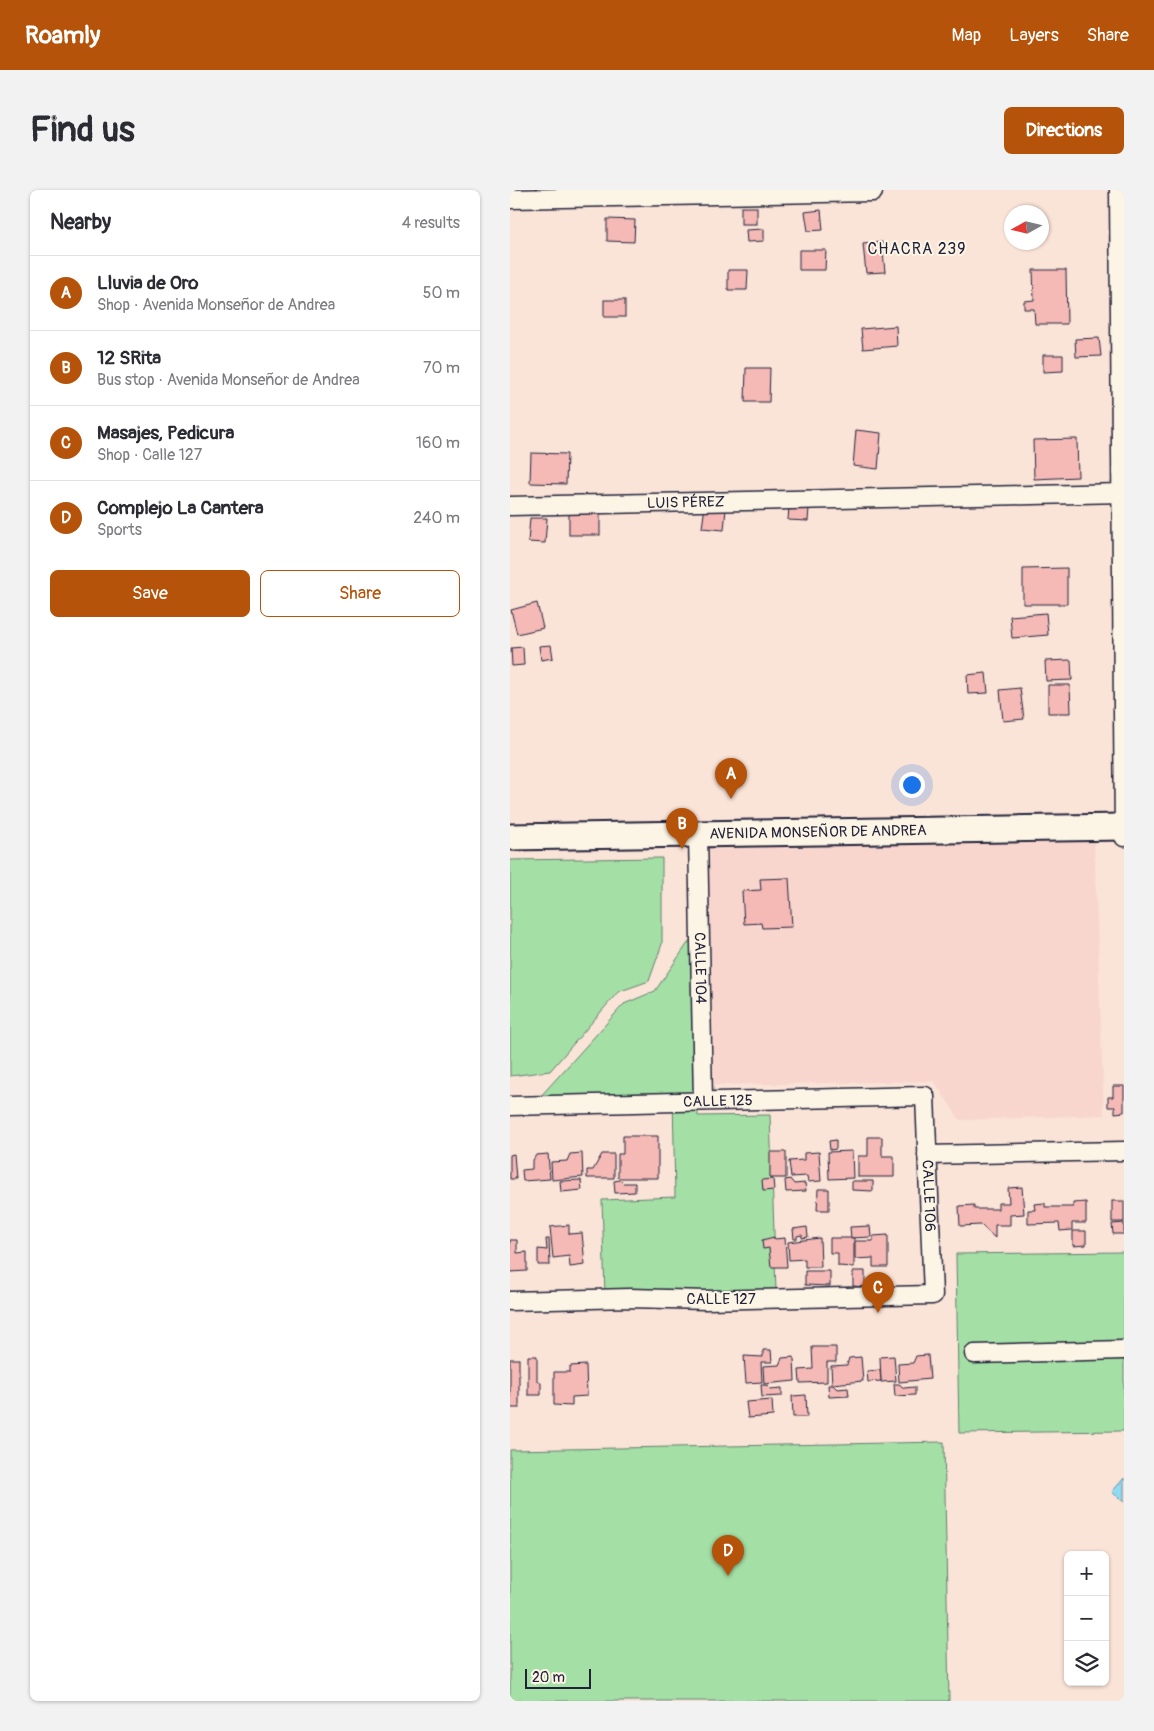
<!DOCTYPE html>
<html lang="en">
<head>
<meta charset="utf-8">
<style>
  :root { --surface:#fff; --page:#f2f2f3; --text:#2b2b33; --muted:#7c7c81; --line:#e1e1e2; --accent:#b45309 }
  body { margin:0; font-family:Pangolin,sans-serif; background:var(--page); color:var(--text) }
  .controls { position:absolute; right:15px; bottom:15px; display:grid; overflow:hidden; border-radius:8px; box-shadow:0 1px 4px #0004 }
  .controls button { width:45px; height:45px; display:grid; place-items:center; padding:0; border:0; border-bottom:1px solid var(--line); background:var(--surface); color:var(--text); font:25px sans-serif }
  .compass { position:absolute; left:494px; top:15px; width:45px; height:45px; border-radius:50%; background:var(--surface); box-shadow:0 1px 4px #0004; rotate:262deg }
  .scale { position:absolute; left:15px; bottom:12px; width:66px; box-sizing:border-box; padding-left:5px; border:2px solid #22223b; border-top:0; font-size:14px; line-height:18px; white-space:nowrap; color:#22223b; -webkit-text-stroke:4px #fcf5e5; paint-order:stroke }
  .you { position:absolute; left:401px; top:594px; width:18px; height:18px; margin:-12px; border:4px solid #fff; border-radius:50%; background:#1a73e8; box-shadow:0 0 0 8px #1a73e833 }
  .badge { display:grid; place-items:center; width:32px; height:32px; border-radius:50%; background:var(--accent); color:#fff; font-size:16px; font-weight:700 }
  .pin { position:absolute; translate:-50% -41px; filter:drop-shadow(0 1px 2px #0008) }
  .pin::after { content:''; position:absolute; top:26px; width:18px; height:15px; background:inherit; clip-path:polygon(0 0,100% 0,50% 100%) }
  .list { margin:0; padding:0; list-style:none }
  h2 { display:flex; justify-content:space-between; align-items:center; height:65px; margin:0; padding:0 20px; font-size:21px }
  h2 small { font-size:16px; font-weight:400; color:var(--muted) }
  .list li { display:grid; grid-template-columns:32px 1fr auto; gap:15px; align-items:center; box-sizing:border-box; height:75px; padding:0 20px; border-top:1px solid var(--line) }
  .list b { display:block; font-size:19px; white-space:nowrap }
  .list p { margin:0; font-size:16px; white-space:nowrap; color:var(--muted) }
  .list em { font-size:16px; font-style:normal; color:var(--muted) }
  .actions { display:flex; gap:10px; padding:15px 20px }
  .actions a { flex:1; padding:11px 0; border:1px solid var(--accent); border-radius:8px; text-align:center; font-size:18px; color:var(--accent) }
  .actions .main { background:var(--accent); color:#fff }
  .icon { flex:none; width:28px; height:28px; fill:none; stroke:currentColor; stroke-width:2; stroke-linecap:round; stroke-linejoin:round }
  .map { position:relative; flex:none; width:614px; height:1511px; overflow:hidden; border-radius:8px }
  header { display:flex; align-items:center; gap:30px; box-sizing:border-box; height:70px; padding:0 25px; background:var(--accent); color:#fff }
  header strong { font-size:24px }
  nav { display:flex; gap:28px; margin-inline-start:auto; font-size:18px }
  .intro { display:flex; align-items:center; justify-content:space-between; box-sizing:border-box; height:120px; padding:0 30px }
  h1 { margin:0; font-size:35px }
  .button { padding:12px 22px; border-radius:8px; background:var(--accent); color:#fff; font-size:18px; font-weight:700 }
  main { display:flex; gap:30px; padding:0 30px }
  aside { flex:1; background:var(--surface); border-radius:8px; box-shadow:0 1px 4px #0004 }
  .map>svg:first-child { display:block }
</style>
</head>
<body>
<header>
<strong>Roamly</strong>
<nav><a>Map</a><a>Layers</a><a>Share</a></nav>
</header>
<div class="intro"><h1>Find us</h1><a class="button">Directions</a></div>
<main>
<aside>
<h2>Nearby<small>4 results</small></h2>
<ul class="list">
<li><span class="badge">A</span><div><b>Lluvia de Oro</b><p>Shop · Avenida Monseñor de Andrea</p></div><em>50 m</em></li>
<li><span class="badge">B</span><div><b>12 SRita</b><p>Bus stop · Avenida Monseñor de Andrea</p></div><em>70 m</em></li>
<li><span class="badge">C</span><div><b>Masajes, Pedicura</b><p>Shop · Calle 127</p></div><em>160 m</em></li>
<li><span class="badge">D</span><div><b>Complejo La Cantera</b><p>Sports</p></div><em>240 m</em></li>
</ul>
<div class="actions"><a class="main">Save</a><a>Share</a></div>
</aside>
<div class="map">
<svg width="614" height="1511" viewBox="0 0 614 1511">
  <rect width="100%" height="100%" fill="#fae3d7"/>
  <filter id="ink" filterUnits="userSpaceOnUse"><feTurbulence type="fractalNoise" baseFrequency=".02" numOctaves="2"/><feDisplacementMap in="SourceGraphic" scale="10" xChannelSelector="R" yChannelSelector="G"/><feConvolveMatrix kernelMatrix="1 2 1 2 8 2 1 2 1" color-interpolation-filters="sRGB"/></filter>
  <g filter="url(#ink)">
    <polygon fill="#f8d6cd" points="584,649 594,925 450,930 424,891 204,895 198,656"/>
    <g fill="#a4dfa5" stroke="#638070">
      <polygon points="152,668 152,754 139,791 108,802 40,881 0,886 0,670"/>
      <polygon points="187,740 188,926 260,925 266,1101 95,1105 92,1010 165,1007 163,906 29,908 114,814 145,801"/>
      <polygon points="614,1062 614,1241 449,1243 446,1064"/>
      <polygon points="434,1252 439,1511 0,1511 0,1260"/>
    </g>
    <polygon fill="#91dbf2" stroke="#6591a9" points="614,1288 614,1312 602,1302"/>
    <g fill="#f5b9b6" stroke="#22223b">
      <rect x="231" y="17" width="16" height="17"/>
      <polygon points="311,20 313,40 298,41 295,22"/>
      <polygon points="97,29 125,30 124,52 97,51"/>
      <polygon points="254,39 254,51 237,52 236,40"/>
      <polygon points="372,52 375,82 356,83 353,54"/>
      <polygon points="289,60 316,60 315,80 289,80"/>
      <polygon points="218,80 238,80 237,100 218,100"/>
      <polygon points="523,80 556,80 557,134 525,134 524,119 514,119 514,111 524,110"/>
      <rect x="94" y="110" width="21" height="17"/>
      <polygon points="386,136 387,156 353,159 351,139"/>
      <polygon points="589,148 591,166 566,167 565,149"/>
      <polygon points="533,165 553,165 553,181 533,182"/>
      <polygon points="236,178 260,178 259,212 235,212"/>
      <polygon points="346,240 371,243 368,279 343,276"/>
      <polygon points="567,249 568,287 524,289 523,250"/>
      <polygon points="21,263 57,264 56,294 20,293"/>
      <polygon points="195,316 216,319 214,340 192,338"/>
      <polygon points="279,317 299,318 298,331 278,330"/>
      <rect x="59" y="321" width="31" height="24"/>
      <polygon points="20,328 37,328 35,353 18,352"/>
      <polygon points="557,378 557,414 513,414 513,379"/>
      <polygon points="27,413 33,438 7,444 1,420"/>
      <polygon points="536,423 538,445 502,448 500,426"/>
      <polygon points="41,455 43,468 31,470 29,456"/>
      <polygon points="13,457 14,475 2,476 1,458"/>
      <polygon points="561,470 562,490 536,491 535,471"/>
      <polygon points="476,483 478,503 458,504 457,485"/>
      <polygon points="538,495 560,495 561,523 538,523"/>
      <polygon points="510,498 514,529 493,531 490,500"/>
      <polygon points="279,688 282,737 252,738 251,733 234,734 232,701 251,700 250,689"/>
      <polygon points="603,896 614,896 614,922 605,923 605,917 598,917 598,907 603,907"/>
      <polygon points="113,946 148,946 148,988 108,988 108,964 113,964"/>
      <polygon points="358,947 372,947 372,966 384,966 384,987 348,987 348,966 358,966"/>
      <polygon points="326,950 326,959 320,960 319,951"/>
      <polygon points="342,961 343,988 319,989 318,962"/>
      <rect x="260" y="962" width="16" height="26"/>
      <polygon points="309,962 311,991 298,992 297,986 281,987 279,971 294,970 294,963"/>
      <polygon points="72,963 73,987 42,990 41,972 57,971 60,964"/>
      <polygon points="4,964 6,989 0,989 0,965"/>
      <polygon points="38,964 40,989 13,991 12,980 22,979 22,972 26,965"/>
      <polygon points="92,964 104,964 104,988 77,988 77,980 83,980"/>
      <polygon points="263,989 264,1000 253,1001 252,990"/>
      <polygon points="280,989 284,994 295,993 296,1001 276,1002 275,990"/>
      <polygon points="71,990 72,1000 51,1002 50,991"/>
      <polygon points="110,990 113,993 125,993 125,1002 105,1003 104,991"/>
      <polygon points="342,991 363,991 363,1001 342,1000"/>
      <polygon points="512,997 514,1024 500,1025 500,1035 485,1035 485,1048 471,1035 450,1036 449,1016 464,1015 464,1019 488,1019 488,1013 499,1013 498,998"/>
      <polygon points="308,999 319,999 319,1020 307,1020"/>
      <rect x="602" y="1011" width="12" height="21"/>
      <polygon points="576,1012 576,1033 562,1033 562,1040 550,1041 549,1033 518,1034 518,1020 525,1020 524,1014 535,1013 535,1017 563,1017 563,1013"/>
      <polygon points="614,1033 614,1044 603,1044 602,1034"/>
      <polygon points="59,1035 59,1044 72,1043 75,1075 60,1077 59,1066 43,1068 40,1037"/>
      <polygon points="360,1036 361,1047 341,1048 340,1037"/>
      <polygon points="297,1037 298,1047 292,1048 292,1045 287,1046 287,1049 284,1049 283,1039"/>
      <polygon points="563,1041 576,1041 576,1055 563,1056"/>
      <polygon points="378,1045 378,1077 363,1077 363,1068 345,1069 345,1051 363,1051 363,1046"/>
      <polygon points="264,1047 264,1049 275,1048 277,1077 261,1077 259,1058 253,1059 252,1050"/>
      <polygon points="310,1048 311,1077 295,1077 295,1069 279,1070 278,1052"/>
      <polygon points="320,1048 344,1048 344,1077 328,1076 328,1063 320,1063"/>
      <polygon points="36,1049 39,1049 40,1075 28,1075 28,1059 37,1060"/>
      <polygon points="0,1050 7,1050 7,1063 17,1062 17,1081 0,1082"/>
      <polygon points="295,1081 320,1081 320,1096 295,1095"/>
      <polygon points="343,1081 355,1081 355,1097 343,1096"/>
      <polygon points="302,1157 326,1157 326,1172 317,1172 317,1192 290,1193 289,1180 303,1179"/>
      <polygon points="253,1160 261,1160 262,1172 251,1172 252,1192 236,1193 234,1166 253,1167"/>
      <polygon points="418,1165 420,1189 389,1192 388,1174 403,1173 406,1166"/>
      <polygon points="18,1166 27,1166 27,1191 31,1193 31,1205 18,1205"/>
      <polygon points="384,1166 386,1191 371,1192 370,1167"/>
      <polygon points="284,1167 285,1191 254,1194 253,1176 269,1175 272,1168"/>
      <polygon points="351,1167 353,1191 322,1194 321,1176 337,1175 339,1168"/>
      <rect x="0" y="1169" width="9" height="49"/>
      <polygon points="76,1175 77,1206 62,1207 62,1216 44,1215 44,1182 60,1182 60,1176"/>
      <polygon points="370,1180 371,1191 358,1192 357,1181"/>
      <polygon points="384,1194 389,1194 394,1198 405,1197 405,1205 385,1206"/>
      <polygon points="251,1195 256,1195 260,1199 272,1198 272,1206 252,1207"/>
      <polygon points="318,1195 323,1195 327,1199 338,1198 339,1206 319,1207"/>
      <polygon points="296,1205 297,1227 283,1227 282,1206"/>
      <polygon points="262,1210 263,1226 238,1228 236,1212"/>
    </g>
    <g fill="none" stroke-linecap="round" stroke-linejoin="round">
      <defs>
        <g id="street">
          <polyline points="609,0 614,647"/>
          <polyline points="0,9 363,2"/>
          <path id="s1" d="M0,316L614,303"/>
          <path id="s2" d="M188,644L193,911"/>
          <path id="s3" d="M0,916L415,906L423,1105L196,1110L120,1108L0,1111"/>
          <polyline points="417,965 614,961"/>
          <polyline points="464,1164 614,1160"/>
        </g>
        <g id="secondary">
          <path id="s4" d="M0,647L614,637"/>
        </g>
      </defs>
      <use href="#street" stroke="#22223b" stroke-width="21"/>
      <use href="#secondary" stroke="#22223b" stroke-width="29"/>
      <use href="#street" stroke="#fcf5e5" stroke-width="18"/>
      <use href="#secondary" stroke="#fcf5e5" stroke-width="25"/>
    </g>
  </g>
  <g text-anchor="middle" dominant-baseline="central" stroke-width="4" stroke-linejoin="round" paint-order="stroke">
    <g font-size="15" fill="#22223b" stroke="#fcf5e5">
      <text stroke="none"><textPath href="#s1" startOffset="176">LUIS PÉREZ</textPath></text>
      <text stroke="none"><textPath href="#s4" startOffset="308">AVENIDA MONSEÑOR DE ANDREA</textPath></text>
      <text stroke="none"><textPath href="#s2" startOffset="134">CALLE 104</textPath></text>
      <text stroke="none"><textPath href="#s3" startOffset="208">CALLE 125</textPath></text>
      <text stroke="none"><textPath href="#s3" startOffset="515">CALLE 106</textPath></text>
      <text x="211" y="1109">CALLE 127</text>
    </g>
    <g font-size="16" letter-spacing="1" fill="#22223b" stroke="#fcf5e5">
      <text x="407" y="59">CHACRA 239</text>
    </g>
  </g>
</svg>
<div class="controls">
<button>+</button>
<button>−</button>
<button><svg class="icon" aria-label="layers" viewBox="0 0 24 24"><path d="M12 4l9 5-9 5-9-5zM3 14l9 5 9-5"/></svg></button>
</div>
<svg class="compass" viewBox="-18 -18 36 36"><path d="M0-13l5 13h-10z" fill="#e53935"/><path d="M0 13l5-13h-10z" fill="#7c7c81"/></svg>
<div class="scale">20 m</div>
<div class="you"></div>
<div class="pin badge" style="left:221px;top:609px">A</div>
<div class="pin badge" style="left:172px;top:659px">B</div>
<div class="pin badge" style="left:368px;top:1123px">C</div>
<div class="pin badge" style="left:218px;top:1386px">D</div>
</div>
</main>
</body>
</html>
